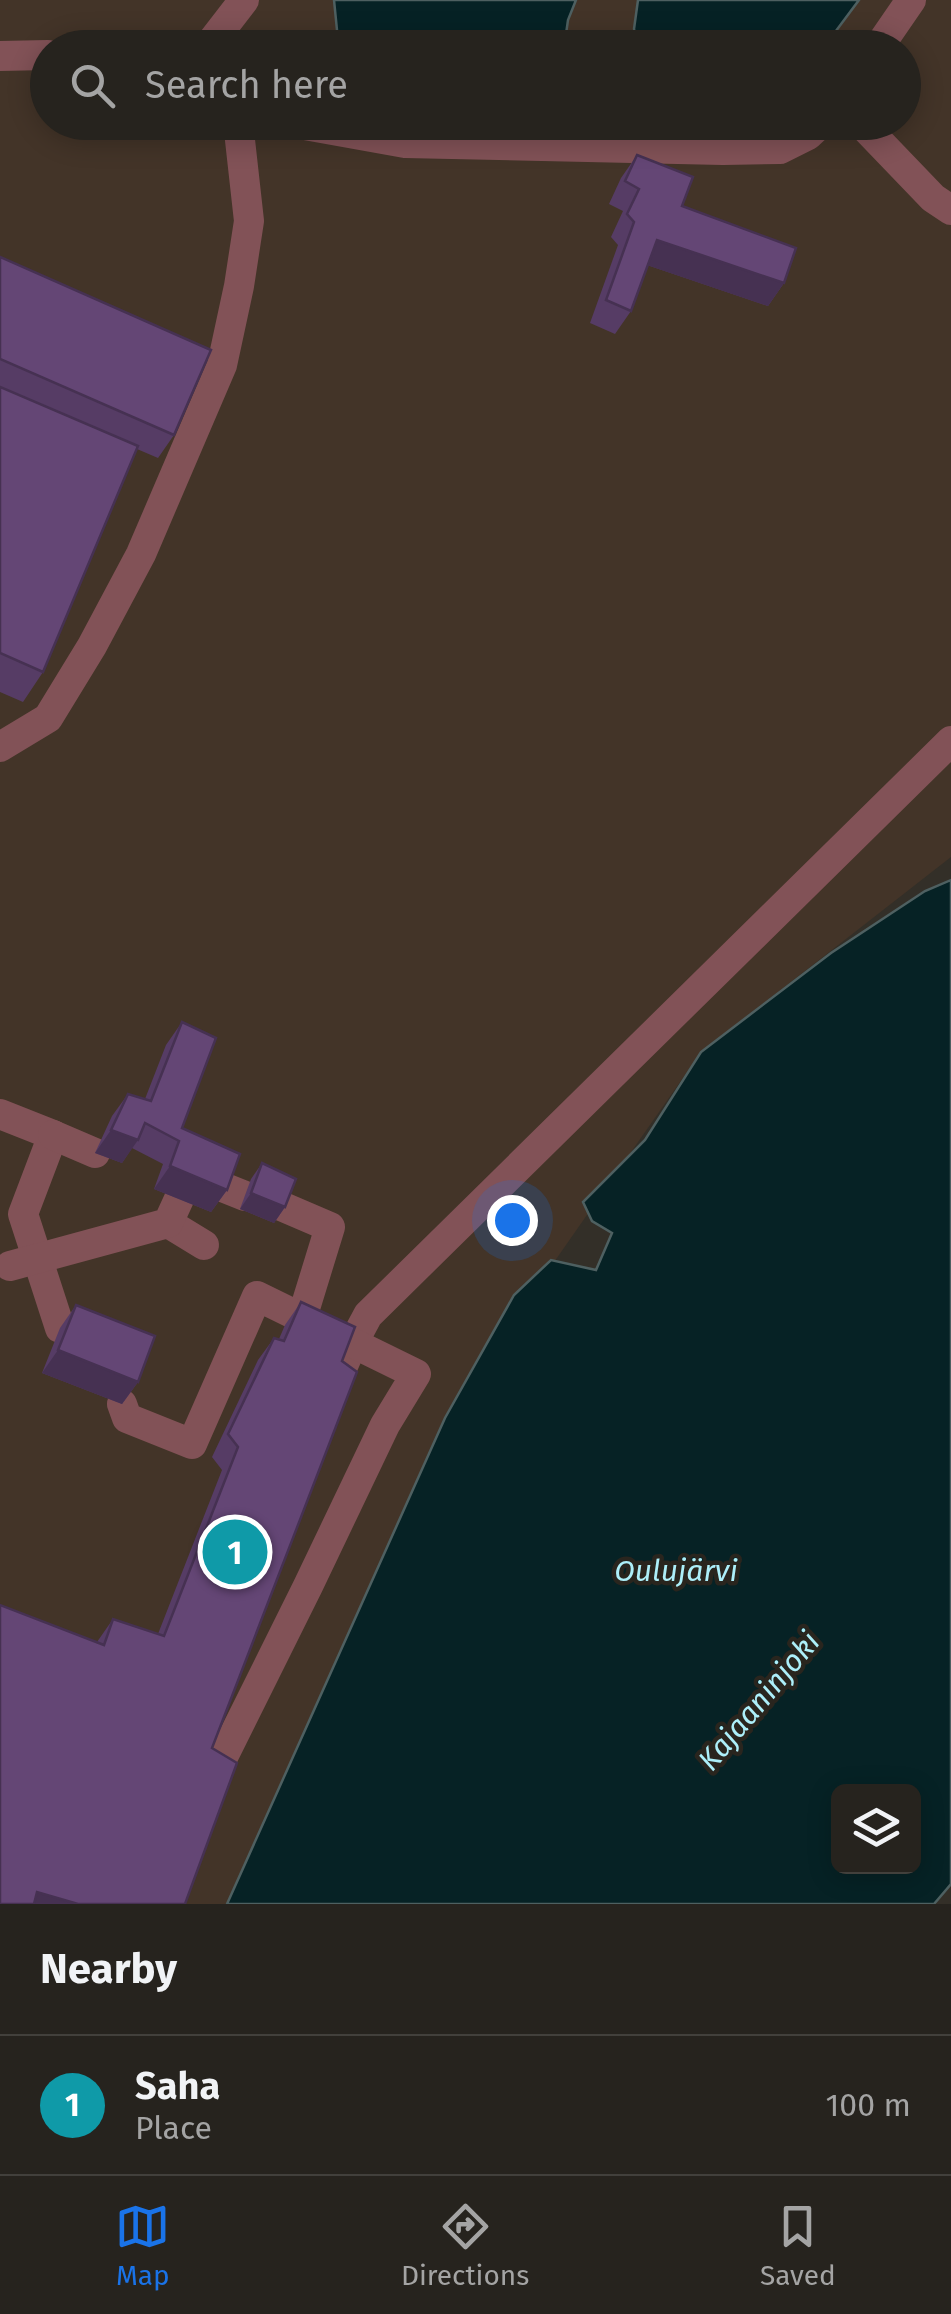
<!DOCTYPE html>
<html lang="en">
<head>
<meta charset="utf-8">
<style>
  :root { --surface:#26231e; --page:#2e2b27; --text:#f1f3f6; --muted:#a4a4a4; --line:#42403c; --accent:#1a73e8 }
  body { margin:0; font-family:"Fira Sans",sans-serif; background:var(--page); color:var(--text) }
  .controls { position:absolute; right:30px; bottom:30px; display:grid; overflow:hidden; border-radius:15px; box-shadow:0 5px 25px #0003 }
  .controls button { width:90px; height:90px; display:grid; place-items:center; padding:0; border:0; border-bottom:2px solid var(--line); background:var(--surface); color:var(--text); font:50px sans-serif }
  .you { position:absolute; left:512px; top:1220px; width:35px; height:35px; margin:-25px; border:8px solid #fff; border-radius:50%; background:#1a73e8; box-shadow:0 0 0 15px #1a73e833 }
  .badge { display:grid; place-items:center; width:65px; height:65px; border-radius:50%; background:var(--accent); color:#fff; font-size:32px; font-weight:700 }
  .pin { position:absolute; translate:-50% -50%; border:5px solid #fff; box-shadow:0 2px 10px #0006 }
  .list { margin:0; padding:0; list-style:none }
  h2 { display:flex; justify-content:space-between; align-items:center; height:130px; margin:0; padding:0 40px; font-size:42px }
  h2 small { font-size:32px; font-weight:400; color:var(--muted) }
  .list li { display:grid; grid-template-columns:65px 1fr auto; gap:30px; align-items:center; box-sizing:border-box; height:140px; padding:0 40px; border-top:2px solid var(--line) }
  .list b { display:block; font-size:38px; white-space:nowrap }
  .list p { margin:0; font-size:32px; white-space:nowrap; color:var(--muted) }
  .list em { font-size:32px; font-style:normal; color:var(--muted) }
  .icon { flex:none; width:55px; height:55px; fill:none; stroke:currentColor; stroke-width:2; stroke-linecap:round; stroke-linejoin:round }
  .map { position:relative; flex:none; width:951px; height:1904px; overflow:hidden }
  .search { position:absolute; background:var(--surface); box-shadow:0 5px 25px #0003; left:30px; right:30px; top:30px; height:110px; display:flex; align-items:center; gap:25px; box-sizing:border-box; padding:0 35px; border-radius:55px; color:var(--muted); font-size:38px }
  .sheet { height:270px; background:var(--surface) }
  nav { display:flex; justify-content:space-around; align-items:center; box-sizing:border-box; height:140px; border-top:2px solid var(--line); background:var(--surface); font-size:28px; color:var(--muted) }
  nav a { display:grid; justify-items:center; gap:5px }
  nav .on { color:var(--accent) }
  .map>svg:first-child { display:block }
</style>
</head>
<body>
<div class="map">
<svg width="951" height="1904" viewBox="0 0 951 1904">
  <rect width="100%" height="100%" fill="#332f28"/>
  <path fill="#433428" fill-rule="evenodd" d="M0,0H951V857L701,1052L445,1418L227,1904H0ZM48,48H904V122H48Z"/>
  <g fill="#062225" stroke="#4e6061" stroke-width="2.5" fill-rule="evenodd">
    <polygon points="334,0 576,0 568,20 565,41 556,47 442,48 338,40"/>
    <polygon points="638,0 859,0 824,47 639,48 634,29"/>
    <path d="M951,880V1884L934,1904H227L445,1418L514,1295L551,1260L596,1270L612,1233L592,1221L583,1202L645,1140L701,1052L831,953L925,891ZM838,1792H914V1866H838Z"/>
  </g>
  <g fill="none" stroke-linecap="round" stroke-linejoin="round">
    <g stroke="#825257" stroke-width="30">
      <polyline points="207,48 244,0"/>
      <polyline points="878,48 911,0"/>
      <polyline points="0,56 48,55"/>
      <polyline points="288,122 405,143 723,150 780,149 808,135 822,122"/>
      <polyline points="860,122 933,198 951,210"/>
      <polyline points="0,747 48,718 92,646 141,554 222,365 239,286 249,221 238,122"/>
      <polyline points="0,1114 53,1135 23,1214 60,1328"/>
      <polyline points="53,1135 95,1153"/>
      <polyline points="220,1186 245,1196"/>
      <polyline points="281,1206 330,1227 302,1318"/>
      <polyline points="168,1223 204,1245"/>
      <polyline points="10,1266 168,1223 179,1199"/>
      <polyline points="333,1389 353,1343 368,1315 951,741"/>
      <polyline points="122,1404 127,1418 192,1444 257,1296 416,1374 385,1425 308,1586 216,1771"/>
    </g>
  </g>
  <g fill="#563c65">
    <polygon points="637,155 682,206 784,283 768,306 647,265 631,311 615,334 590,323 618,245 611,237 623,211 609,204 621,178"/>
    <polygon points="0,257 174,435 158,458 137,449 43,672 23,702 0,692"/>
    <polygon points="182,1022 182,1128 227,1190 211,1212 154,1189 163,1164 132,1148 122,1163 95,1153 112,1116 128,1094 145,1099 166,1045"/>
    <polygon points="262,1163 285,1207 274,1223 240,1209 251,1179"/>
    <polygon points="301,1302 342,1361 212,1748 97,1642 113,1619 158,1634 222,1470 212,1457 258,1360 274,1338 279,1339 285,1325"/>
    <polygon points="76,1305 138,1382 122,1404 42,1373 60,1328"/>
  </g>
  <g fill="#463152">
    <polygon points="657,240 784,283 768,306 641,263"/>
    <polygon points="111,1130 138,1140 122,1163 95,1153"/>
    <polygon points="170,1166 227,1190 211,1212 154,1189"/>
    <polygon points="251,1193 285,1207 274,1223 240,1209"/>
    <polygon points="58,1350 138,1382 122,1404 42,1373"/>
    <polygon points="37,1892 78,1904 29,1904"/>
  </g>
  <g fill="#644675" stroke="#463152" stroke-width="2.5">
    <polygon points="637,155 693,177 682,206 796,248 784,283 657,240 631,311 606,300 634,222 627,214 639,189 625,181"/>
    <polygon points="0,257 211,350 174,435 0,359"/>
    <polygon points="0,387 138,446 43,672 0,653"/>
    <polygon points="182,1022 216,1038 182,1128 240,1154 227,1190 170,1166 179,1141 145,1123 138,1140 111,1130 128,1094 151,1101"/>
    <polygon points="262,1163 296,1179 285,1207 251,1193"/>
    <polygon points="301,1302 355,1327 342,1361 357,1372 212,1748 237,1763 185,1904 78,1904 37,1892 34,1904 0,1904 0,1605 104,1645 113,1619 164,1636 238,1447 228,1434 274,1338 284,1341"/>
    <polygon points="76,1305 155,1336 138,1382 58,1350"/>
  </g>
  <g text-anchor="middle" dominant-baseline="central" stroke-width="9" stroke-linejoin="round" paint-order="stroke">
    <g font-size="30" font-style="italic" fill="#adeff9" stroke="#29251e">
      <text x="676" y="1571">Oulujärvi</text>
      <text transform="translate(759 1701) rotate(-50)">Kajaaninjoki</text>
    </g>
  </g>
</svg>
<div class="controls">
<button><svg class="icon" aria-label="layers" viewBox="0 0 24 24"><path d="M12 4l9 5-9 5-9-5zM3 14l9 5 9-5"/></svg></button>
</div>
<div class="you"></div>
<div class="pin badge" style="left:235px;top:1552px;background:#0f9aa8">1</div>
<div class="search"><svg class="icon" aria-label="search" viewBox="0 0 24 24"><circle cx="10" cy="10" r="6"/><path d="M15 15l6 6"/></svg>Search here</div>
</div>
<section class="sheet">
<h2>Nearby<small></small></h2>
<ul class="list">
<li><span class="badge" style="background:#0f9aa8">1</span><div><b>Saha</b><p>Place</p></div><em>100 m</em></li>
</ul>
</section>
<nav>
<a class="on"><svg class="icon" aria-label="map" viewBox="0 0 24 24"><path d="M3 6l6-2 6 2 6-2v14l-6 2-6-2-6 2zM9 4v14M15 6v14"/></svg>Map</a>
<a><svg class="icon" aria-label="directions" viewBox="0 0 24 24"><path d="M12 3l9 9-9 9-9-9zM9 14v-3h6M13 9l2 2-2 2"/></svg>Directions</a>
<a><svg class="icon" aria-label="saved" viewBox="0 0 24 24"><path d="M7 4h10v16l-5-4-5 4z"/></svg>Saved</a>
</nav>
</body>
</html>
